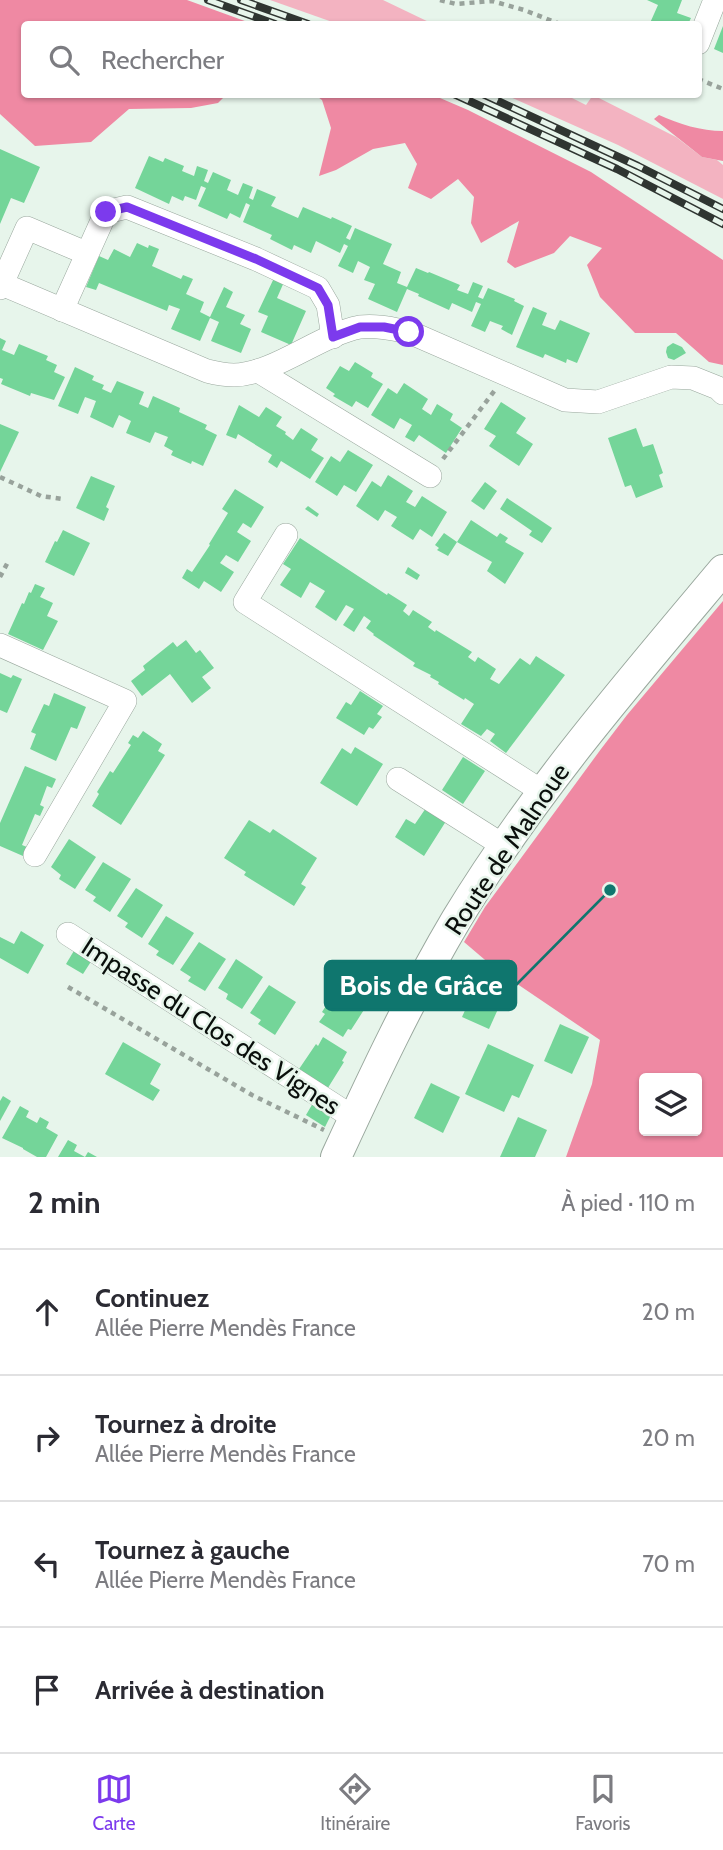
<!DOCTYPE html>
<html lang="fr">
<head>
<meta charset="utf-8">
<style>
  :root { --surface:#fff; --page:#f2f2f3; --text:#2b2b33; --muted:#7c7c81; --line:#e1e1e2; --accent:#7c3aed }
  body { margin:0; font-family:Cabin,sans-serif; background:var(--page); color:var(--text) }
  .controls { position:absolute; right:21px; bottom:21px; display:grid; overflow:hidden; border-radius:7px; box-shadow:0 2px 5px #0004 }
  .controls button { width:63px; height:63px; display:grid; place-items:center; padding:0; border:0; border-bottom:2px solid var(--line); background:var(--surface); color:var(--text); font:35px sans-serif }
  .stop { position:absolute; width:21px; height:21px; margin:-16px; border:5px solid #7c3aed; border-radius:50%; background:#fff }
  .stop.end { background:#7c3aed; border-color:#fff; box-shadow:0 2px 7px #0008 }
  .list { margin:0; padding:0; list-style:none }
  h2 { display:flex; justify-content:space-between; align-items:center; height:91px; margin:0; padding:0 28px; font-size:30px }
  h2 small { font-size:23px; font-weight:400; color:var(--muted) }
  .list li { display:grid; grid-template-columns:46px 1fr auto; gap:21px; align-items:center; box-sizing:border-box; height:126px; padding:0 28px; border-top:2px solid var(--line) }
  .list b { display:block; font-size:26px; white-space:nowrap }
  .list p { margin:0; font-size:23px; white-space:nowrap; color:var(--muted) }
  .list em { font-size:23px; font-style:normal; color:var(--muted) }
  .icon { flex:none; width:38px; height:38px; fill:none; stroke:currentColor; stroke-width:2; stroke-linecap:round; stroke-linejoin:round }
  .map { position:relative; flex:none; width:723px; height:1157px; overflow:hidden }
  .search { position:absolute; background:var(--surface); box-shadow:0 2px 5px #0004; left:21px; right:21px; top:21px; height:77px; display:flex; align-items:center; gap:18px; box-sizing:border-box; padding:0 24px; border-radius:7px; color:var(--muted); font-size:26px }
  .sheet { height:595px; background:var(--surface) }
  nav { display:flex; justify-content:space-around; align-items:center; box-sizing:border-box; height:98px; border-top:2px solid var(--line); background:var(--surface); font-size:19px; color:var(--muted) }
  nav a { display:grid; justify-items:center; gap:4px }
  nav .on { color:var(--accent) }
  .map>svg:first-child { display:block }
</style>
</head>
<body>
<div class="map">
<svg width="723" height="1157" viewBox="0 0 723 1157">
  <rect width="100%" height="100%" fill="#e7f5eb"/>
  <g fill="#f3b3c1">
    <polygon points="270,0 383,0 433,24 338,24"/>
    <polygon points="506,95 566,95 586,105 593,95 676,137 702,157 717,160 723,165 723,199 618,145"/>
  </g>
  <g fill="#ef89a3" fill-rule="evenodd">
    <polygon points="0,0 187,0 253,24 24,24 24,94 226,95 218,103 191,108 129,109 91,142 35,146 0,114"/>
    <polygon points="315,95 433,95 468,110 591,172 723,260 723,365 709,362 676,333 635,333 600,297 587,265 602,248 570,236 554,253 515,268 507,262 519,221 481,243 471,223 474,197 458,179 431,199 408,188 417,164 405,143 373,149 336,170 319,176 331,128 322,100"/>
    <path d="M659,115C679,124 701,131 723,131V161L702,157L654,119Z"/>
    <path d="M723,601V1157H566L592,1084L600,1040L498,971L464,942L485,907L601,749L627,715ZM697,1078V1131H644V1078Z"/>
  </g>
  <g fill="#74d599">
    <polygon points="647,0 682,0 677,13 691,18 688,24 654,24 650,23 658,5"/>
    <polygon points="723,26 723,53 714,49"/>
    <polygon points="0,149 40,167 24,203 11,198 0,224"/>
    <polygon points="149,156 163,162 165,158 184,166 182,171 194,176 197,166 208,170 204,181 208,183 213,172 231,180 227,190 238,195 243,183 253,187 249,198 253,200 257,189 276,197 271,206 298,218 303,207 331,219 332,217 352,226 346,238 350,240 355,228 392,244 383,264 401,272 397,283 407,287 416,268 428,273 429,272 460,285 457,290 468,294 473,282 483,286 478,297 483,299 488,288 515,299 514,301 524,306 512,335 501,329 503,326 490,321 485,332 471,326 481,304 476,302 472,312 452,303 449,310 418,296 419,294 407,289 397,312 368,299 375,284 364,280 370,267 358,261 353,273 338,266 348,246 344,244 340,253 316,241 311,253 294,245 292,250 270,239 272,235 243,222 250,205 246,203 240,218 230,213 227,219 198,206 206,188 201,186 196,200 185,196 183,201 172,196 169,204 135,188"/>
    <polygon points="137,243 148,248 149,245 159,249 152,266 181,279 183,275 193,279 186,294 204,302 200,312 210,317 224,287 233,292 226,307 245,315 240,324 251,329 241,353 211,341 219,322 210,318 200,341 171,329 180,309 169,305 167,311 99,283 96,290 86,287 99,256 108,260 114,249 130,257"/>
    <polygon points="274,278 284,282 277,298 306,311 291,345 261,332 268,316 258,312"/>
    <polygon points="533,307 547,313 542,325 555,330 560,320 590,333 577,363 567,359 566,363 545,354 543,358 516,347"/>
    <polygon points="0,338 6,341 2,350 14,355 19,344 48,356 46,360 57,365 54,372 65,377 54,400 31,393 30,396 1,384 3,379 0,378"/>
    <polygon points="673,343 682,347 686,353 674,360 668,358 666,352 667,347"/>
    <polygon points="355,362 373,373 371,377 383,384 368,408 356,401 352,407 333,396 335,394 326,388 340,366 349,371"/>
    <polygon points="75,367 94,376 92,380 104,385 102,389 111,393 117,381 144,392 139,404 148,408 153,396 180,408 179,412 207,425 205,429 217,435 203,466 192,461 191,464 171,455 173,451 164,446 168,437 155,432 150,443 126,433 131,421 119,415 113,428 90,417 96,401 85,397 78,414 58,406"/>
    <polygon points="404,383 428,399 422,409 431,415 437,404 453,414 450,420 462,428 446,453 419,435 414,442 405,437 412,425 400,418 394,429 371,415 388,388 397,394"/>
    <polygon points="501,402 526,418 516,433 533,444 519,466 489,446 496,436 484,429"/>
    <polygon points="239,405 259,417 266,407 282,417 276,426 286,432 285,434 293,440 301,428 318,439 311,450 324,458 310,479 281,461 277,468 268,462 272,455 238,434 236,439 226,435"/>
    <polygon points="0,424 19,432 0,472"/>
    <polygon points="636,428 643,447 653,444 663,473 659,475 663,487 636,498 631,485 625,487 608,438"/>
    <polygon points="348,450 373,465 356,492 344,485 337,496 315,482 331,456 340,462"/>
    <polygon points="388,475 413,491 406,502 415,507 422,496 447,512 432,537 420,529 413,540 391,526 397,517 385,510 378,521 356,506 372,481 381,487"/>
    <polygon points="91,476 115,486 106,507 109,509 104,521 76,508"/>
    <polygon points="485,482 497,491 484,510 471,501"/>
    <polygon points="235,489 264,507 251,528 243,523 237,532 251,541 238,562 226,555 220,563 234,572 221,592 204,581 199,589 182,578 187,569 192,572 210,545 209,544 228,513 222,509"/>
    <polygon points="507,498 552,528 542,543 529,535 532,531 500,509"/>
    <polygon points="308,506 319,514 317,517 305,509"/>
    <polygon points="471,520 497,537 500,533 508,538 505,542 524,553 505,584 487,571 492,562 457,542"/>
    <polygon points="63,530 90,543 74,576 45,562 55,541 57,542"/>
    <polygon points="444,533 457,542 448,556 437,550 439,548 435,545"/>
    <polygon points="300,538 387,595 388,593 407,605 403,611 409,616 413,610 432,622 428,627 435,632 436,630 472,652 468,657 475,662 478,657 496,669 490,679 499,684 520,658 530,665 536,656 565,675 506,753 490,741 495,734 487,729 481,736 461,724 474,704 465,698 464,700 438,684 439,682 430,677 431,675 413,666 415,663 373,635 374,634 366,628 371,621 364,616 354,632 343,625 354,609 346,605 336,621 315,607 325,591 310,582 301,598 280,585 291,569 283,564"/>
    <polygon points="408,567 420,575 417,580 405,573"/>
    <polygon points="35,584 45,588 40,597 53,603 47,616 58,621 43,650 8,634 22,603 24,604 29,592 31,593"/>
    <polygon points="186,640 196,653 200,650 214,668 202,677 211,688 192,703 170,674 142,696 131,681 145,670 143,666 173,642 177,647"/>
    <polygon points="0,673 11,678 13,675 22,679 7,713 0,710"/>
    <polygon points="360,691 383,706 377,714 382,717 373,729 369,727 364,735 336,718 346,702 351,705"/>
    <polygon points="54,693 86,707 77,729 71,727 56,761 30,749 36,734 31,732 44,704 49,706"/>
    <polygon points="143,731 162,744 158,751 165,755 121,825 92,806 99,794 97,792 102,784 110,771 113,773 131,745 128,743 133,735 138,738"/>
    <polygon points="355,747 383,764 357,806 320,783 342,748 351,754"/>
    <polygon points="463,757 485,771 463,804 442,790"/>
    <polygon points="25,766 56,779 52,788 47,786 40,805 44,807 40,816 35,814 22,845 27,847 23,856 0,846 0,823"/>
    <polygon points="428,805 448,818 424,856 395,837 406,819 415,824"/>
    <polygon points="249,820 270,833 273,829 317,858 301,884 306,887 294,906 244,875 246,872 224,858"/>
    <polygon points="69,839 96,857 75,889 59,879 61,875 51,867"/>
    <polygon points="103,862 131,879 110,912 93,901 96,897 85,890"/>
    <polygon points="136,888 163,905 142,938 125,927 128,923 117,916"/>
    <polygon points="166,916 194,933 173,965 156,955 159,951 148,944"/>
    <polygon points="21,931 44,945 28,974 0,958 0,937 14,944"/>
    <polygon points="199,942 226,959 205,991 188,981 191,977 180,970"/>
    <polygon points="75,949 92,960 83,974 66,964"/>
    <polygon points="236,959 263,977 242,1009 226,999 228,994 218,988"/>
    <polygon points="340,984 369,1002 351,1030 348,1029 343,1037 319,1022 325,1014 322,1012"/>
    <polygon points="269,985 296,1002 275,1035 258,1024 261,1020 250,1013"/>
    <polygon points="476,986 503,998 489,1029 462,1017"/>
    <polygon points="560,1024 589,1037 572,1074 544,1061"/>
    <polygon points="323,1037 347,1052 342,1061 344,1062 326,1091 297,1072 316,1044 318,1046"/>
    <polygon points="123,1042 161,1064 150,1084 160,1090 153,1101 105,1074"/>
    <polygon points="488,1044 534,1065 519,1098 512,1095 504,1112 465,1094"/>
    <polygon points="431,1083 460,1097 443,1133 414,1118"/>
    <polygon points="3,1096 11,1101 0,1121 0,1101"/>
    <polygon points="313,1103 331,1115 325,1127 306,1115"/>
    <polygon points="20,1106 29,1111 26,1117 37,1123 40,1117 49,1122 46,1128 58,1135 46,1157 37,1157 23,1149 23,1148 2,1138"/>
    <polygon points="518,1117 547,1130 535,1157 500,1157"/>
    <polygon points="68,1140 77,1145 74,1151 85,1157 88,1152 97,1157 58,1157"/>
  </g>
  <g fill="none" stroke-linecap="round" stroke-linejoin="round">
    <defs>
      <g id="minor">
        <polyline points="698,43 715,0"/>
        <path d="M2,284L207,371C215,373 225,375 234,375C275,374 319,335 360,327C377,325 393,329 409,332L565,400L598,402L671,377L693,378L718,388L723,393"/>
        <polyline points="0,288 27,228 86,253"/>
        <polyline points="62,310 106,212 127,207 256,259 318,288 328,305 333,337"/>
        <polyline points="258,371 430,476"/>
        <polyline points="286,535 245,602 543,792"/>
        <polyline points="0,645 125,701 35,855"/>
        <polyline points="398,779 504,846"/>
        <polyline points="68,934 354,1118"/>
      </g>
      <path id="major" d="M336,1157C373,1077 411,996 456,920C532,794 629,682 723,570"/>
    </defs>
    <use href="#minor" stroke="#99a79d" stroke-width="24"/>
    <use href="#major" stroke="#99a79d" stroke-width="32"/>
    <g stroke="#98a29b" stroke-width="4.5" stroke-dasharray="5 5" stroke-linecap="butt">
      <polyline points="440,0 456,4 492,1 524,10 560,24"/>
      <polyline points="698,79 723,89"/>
      <polyline points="443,459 495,390"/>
      <polyline points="0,477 41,496 63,499"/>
      <polyline points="0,577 9,560"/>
      <polyline points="68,987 252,1095 324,1130"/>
    </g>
    <use href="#minor" stroke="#fff" stroke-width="23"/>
    <use href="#major" stroke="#fff" stroke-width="30"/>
    <defs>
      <g id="rail">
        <polyline points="208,0 275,24"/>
        <polyline points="241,0 308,24"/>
        <polyline points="454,94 617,169 723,224"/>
        <polyline points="483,94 638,166 723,209"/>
      </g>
    </defs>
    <use href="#rail" stroke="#2f3531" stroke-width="8"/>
    <use href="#rail" stroke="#e7f5eb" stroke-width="5" stroke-dasharray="16" stroke-linecap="butt"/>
  </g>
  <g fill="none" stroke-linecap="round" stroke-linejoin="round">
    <polyline stroke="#7c3aed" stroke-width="9" points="106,212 127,207 256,259 318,288 328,305 333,337 360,327 384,327 409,332"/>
  </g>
  <g text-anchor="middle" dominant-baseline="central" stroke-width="5" stroke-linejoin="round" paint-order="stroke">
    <g font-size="26" fill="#0a0f0c" stroke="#e7f5eb">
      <text transform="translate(507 849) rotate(-56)">Route de Malnoue</text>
      <text transform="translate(211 1026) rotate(33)">Impasse du Clos des Vignes</text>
    </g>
  </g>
  <path fill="none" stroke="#0f766e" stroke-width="2.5" d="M610 890L516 985"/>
  <circle fill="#0f766e" stroke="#e7f5eb" stroke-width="2.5" cx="610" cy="890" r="7"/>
  <rect fill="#0f766e" stroke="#0f766e" stroke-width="2.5" x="325" y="961" width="191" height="49" rx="7"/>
  <g font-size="28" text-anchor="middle" font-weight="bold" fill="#fff">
    <text x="421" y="995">Bois de Grâce</text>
  </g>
</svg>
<div class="controls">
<button><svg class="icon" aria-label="layers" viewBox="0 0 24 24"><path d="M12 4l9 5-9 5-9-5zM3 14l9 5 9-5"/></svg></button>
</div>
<div class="stop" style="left:409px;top:332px"></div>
<div class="stop end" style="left:106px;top:212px"></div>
<div class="search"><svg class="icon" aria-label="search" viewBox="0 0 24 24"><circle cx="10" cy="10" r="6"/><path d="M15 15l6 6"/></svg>Rechercher</div>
</div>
<section class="sheet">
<h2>2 min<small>À pied · 110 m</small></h2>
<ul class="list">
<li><svg class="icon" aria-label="ahead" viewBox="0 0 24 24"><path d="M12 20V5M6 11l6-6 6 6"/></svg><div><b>Continuez</b><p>Allée Pierre Mendès France</p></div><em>20 m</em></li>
<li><svg class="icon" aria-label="right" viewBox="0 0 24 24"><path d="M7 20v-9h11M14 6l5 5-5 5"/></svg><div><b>Tournez à droite</b><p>Allée Pierre Mendès France</p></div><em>20 m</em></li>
<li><svg class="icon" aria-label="left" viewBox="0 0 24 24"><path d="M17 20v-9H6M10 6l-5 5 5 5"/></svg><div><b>Tournez à gauche</b><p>Allée Pierre Mendès France</p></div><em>70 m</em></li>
<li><svg class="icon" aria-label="arrive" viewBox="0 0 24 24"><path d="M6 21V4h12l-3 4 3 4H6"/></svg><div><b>Arrivée à destination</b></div></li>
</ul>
</section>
<nav>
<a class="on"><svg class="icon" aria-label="map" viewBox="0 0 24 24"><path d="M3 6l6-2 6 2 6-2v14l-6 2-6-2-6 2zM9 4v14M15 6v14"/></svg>Carte</a>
<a><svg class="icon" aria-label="directions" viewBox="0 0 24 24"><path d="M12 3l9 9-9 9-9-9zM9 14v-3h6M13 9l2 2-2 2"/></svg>Itinéraire</a>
<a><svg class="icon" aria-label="saved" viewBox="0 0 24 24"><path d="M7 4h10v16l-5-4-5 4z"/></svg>Favoris</a>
</nav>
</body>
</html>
